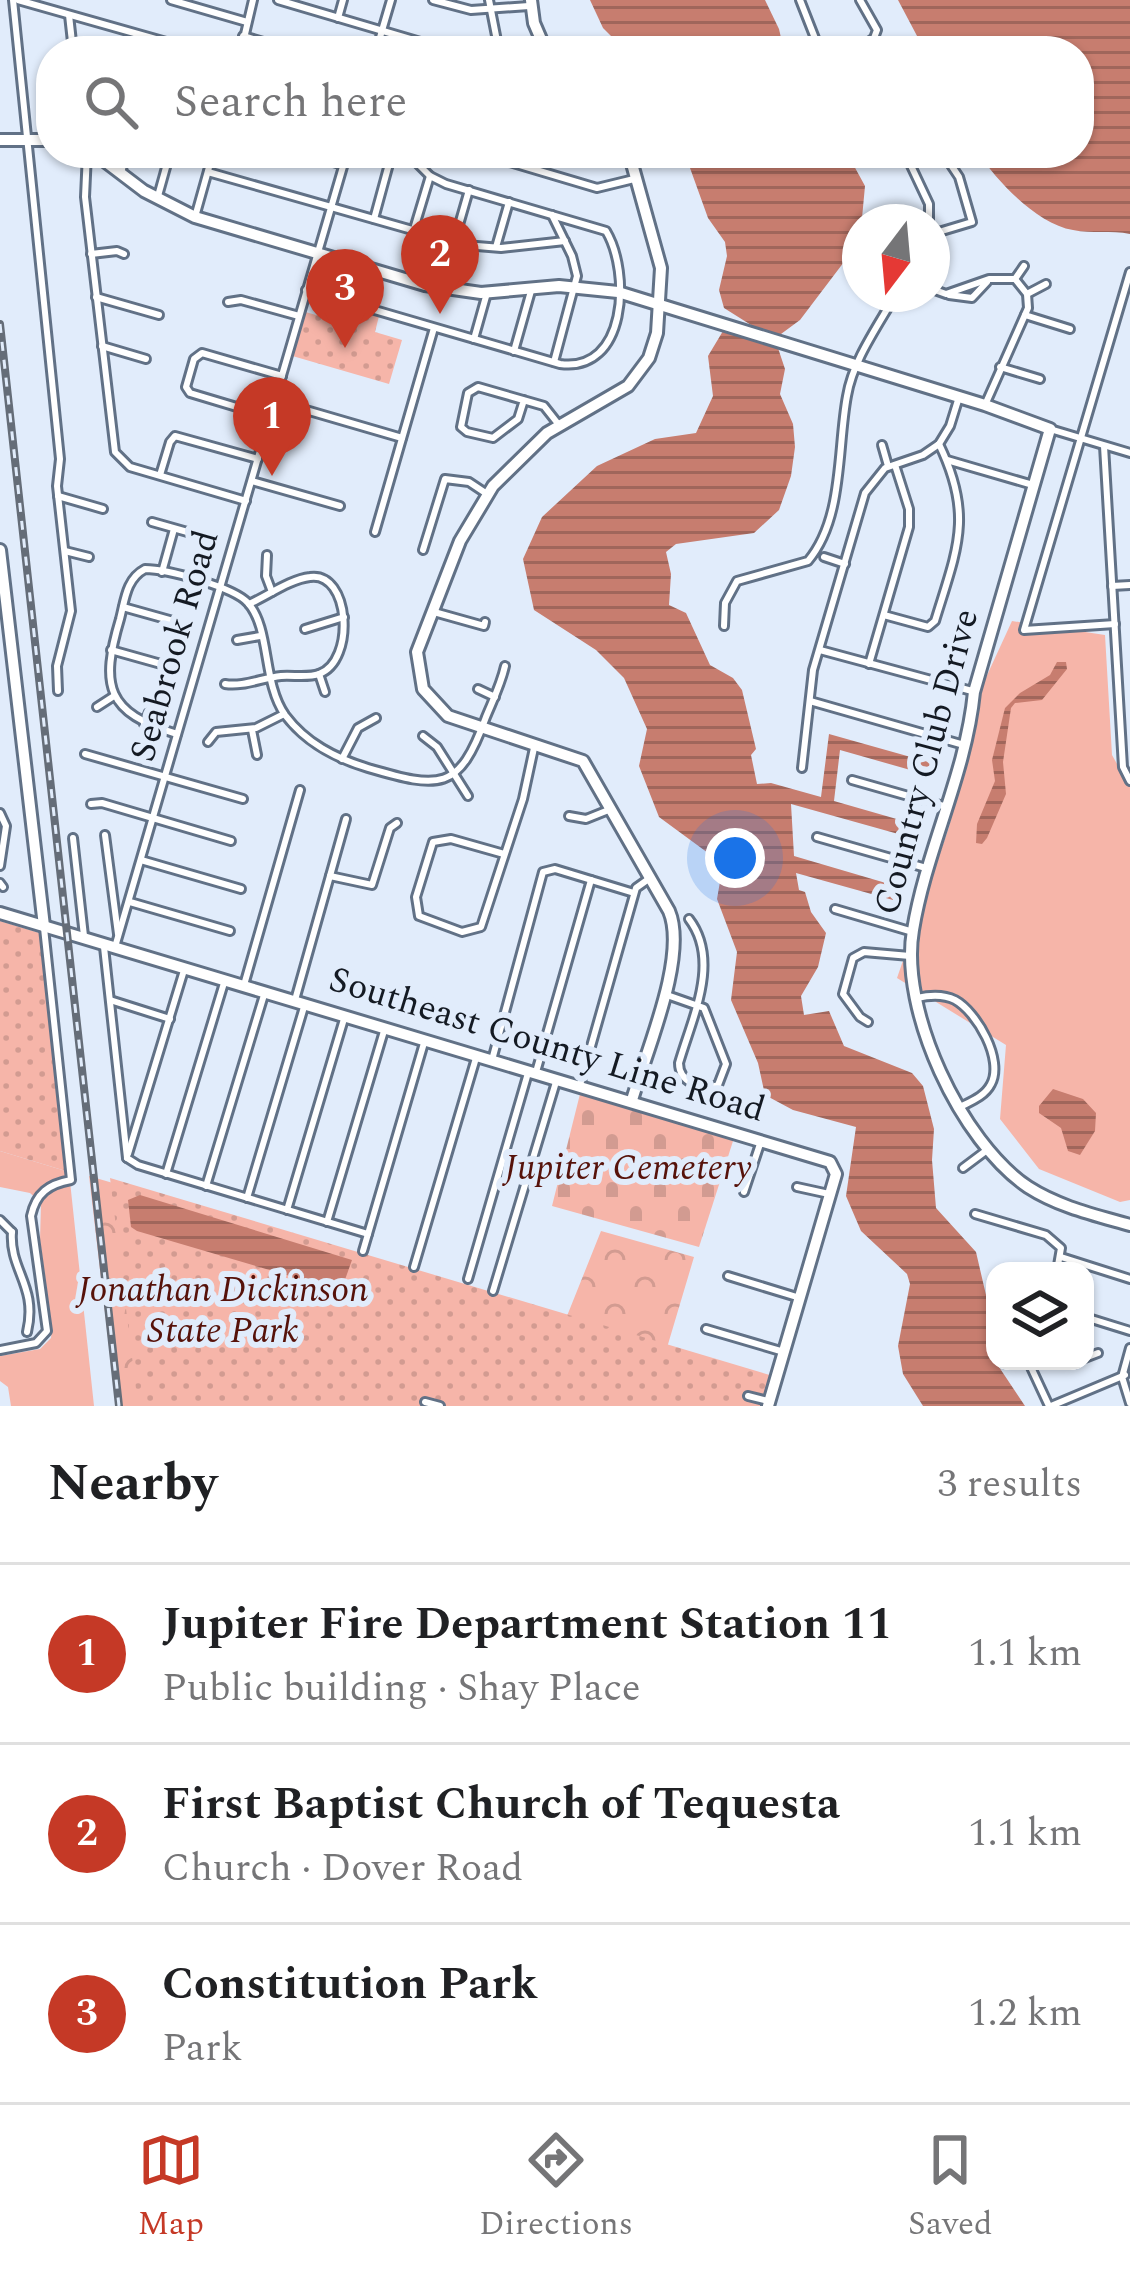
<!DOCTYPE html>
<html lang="en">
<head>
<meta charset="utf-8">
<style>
  :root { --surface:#fff; --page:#f6f6f6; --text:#202124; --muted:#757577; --line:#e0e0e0; --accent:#c53926 }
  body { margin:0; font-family:Spectral,serif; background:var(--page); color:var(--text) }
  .controls { position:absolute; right:36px; bottom:36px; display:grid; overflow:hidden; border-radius:24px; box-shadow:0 3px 9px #0004 }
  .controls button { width:108px; height:108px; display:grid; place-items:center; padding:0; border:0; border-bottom:3px solid var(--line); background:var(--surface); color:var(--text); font:60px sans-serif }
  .compass { position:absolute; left:842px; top:204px; width:108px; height:108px; border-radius:50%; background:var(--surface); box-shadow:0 3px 9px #0004; rotate:196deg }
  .you { position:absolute; left:735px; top:858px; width:42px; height:42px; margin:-30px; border:9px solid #fff; border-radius:50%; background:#1a73e8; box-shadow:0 0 0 18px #1a73e833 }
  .badge { display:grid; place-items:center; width:78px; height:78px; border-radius:50%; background:var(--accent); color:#fff; font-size:39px; font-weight:700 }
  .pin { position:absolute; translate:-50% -99px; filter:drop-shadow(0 3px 6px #0008) }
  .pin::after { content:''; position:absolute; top:63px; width:42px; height:36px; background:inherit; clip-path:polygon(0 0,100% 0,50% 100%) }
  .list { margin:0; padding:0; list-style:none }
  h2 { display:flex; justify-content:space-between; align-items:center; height:156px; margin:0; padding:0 48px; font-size:51px }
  h2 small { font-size:39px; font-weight:400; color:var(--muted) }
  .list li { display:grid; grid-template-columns:78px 1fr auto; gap:36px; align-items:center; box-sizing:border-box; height:180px; padding:0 48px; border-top:3px solid var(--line) }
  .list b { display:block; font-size:45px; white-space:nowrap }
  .list p { margin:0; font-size:39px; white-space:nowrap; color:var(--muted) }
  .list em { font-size:39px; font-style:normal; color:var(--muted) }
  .icon { flex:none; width:66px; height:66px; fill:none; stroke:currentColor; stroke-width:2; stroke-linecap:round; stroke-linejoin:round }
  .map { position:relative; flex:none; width:1130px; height:1406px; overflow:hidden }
  .search { position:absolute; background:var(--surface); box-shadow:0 3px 9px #0004; left:36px; right:36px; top:36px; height:132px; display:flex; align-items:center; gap:30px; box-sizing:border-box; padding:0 42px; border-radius:48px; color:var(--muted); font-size:45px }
  .sheet { height:696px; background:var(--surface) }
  nav { display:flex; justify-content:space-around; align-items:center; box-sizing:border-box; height:168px; border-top:3px solid var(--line); background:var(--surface); font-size:33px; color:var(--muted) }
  nav a { display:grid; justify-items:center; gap:6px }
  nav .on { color:var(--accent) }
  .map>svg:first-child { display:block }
</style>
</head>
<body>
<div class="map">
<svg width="1130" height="1406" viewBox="0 0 1130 1406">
  <defs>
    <pattern id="forest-crowns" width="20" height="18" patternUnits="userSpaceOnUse" patternTransform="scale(3)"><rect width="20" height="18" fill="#f6b5a9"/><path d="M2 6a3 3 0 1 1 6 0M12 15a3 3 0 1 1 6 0" fill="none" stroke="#d29b91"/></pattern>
    <pattern id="cemetery-stones" width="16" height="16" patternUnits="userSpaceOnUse" patternTransform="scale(3)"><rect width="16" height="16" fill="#f6b5a9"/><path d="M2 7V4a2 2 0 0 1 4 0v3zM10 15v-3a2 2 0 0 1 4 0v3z" fill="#d29b91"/></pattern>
    <pattern id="park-dots" width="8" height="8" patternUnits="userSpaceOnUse" patternTransform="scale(3)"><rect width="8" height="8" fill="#f6b5a9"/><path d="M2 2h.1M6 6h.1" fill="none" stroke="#d29b91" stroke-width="1.8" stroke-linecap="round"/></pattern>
    <pattern id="water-rules" width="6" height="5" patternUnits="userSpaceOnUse" patternTransform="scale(3)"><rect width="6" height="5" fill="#c77d6f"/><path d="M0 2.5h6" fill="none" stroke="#a0665b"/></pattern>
  </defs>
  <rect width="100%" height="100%" fill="#e1ecfb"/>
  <g fill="#f6b5a9">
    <polygon points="1012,621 1105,635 1112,755 1130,787 1130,1200 1120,1202 1039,1169 1000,1119 1006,1045 897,978 949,827 983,684"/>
    <polygon points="0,1151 69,1172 94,1406 11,1406 8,1387 0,1381 0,1356 40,1349 51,1338 52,1328 40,1240 41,1203 30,1193 0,1187"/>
  </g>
  <polygon fill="url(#forest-crowns)" points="89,1176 567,1316 601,1231 694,1257 666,1351 242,1406 116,1406"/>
  <polygon fill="url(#cemetery-stones)" points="580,1094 734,1138 699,1247 552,1206"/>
  <g fill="url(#park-dots)">
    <polygon points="329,297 380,312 375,332 402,340 389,384 289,355 302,311 323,317"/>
    <polygon points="0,921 43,934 69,1172 0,1151"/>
    <polygon points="110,1178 773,1376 764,1406 138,1406"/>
  </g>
  <g fill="url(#water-rules)">
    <polygon points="590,0 765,0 779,29 784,51 626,51 603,28"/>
    <path d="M898,0H1130V234C1111,230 1092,234 1073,230C1037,224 998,182 978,153H1079V51H925Z"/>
    <polygon points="691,153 847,153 865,186 862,218 847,258 800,320 781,334 777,345 785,369 780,394 793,424 795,447 791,476 779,510 754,533 676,544 666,552 671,574 669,605 686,613 710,665 733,678 742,690 756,749 751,755 757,784 771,783 821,797 829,734 932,763 928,775 840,750 834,801 914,824 909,837 791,804 794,856 896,886 893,900 796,873 799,890 805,892 811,912 826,933 818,967 801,996 804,1015 829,1011 844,1046 912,1073 923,1086 934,1129 932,1160 936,1208 976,1252 986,1295 993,1358 1025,1406 923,1406 903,1374 898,1346 910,1284 907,1274 861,1231 846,1196 856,1127 793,1110 765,1095 758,1063 731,1000 737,952 717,899 723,864 659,817 639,766 647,729 624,678 596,650 534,610 523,559 542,517 597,466 655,439 696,433 713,396 708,356 723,331 745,338 750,336 751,325 724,308 719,290 727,256 725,242 708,218 690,168"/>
    <polygon points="1057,662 1066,662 1067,669 1042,700 1015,703 1011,708 1003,762 1006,794 987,838 982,844 976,843 977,824 995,781 992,760 1005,708 1020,693 1050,675"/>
    <polygon points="1053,1089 1083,1099 1096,1113 1095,1131 1080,1155 1068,1151 1061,1128 1039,1113 1039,1106"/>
    <polygon points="140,1195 352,1260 341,1291 137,1231 131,1227 128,1200"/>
  </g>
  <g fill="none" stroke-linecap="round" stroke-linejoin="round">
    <defs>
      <g id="street">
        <polyline points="13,0 60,459 57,486 71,611 57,666 58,691"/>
        <polyline points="18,0 198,51"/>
        <polyline points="171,0 247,22"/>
        <polyline points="278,0 451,51"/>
        <polyline points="433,0 471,10 529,6"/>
        <polyline points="489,0 499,51"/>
        <polyline points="800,0 820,51"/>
        <polyline points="69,15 73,51"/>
        <polyline points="338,18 343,0"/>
        <polyline points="243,36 294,51"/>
        <polyline points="241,51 253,0"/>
        <polyline points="376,51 391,0"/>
        <polyline points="857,51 874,38 877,30 860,0"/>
        <polyline points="87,153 85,197 115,452 130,467 246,501"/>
        <polyline points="304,153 343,165"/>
        <polyline points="479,153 597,188 634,179"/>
        <polyline points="905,153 929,204 929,222"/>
        <polyline points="208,172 465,245 501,248 565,241"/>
        <polyline points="121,173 126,153"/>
        <polyline points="158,196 170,153"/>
        <polyline points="552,215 572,256 577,276 554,362"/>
        <polyline points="195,217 213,153"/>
        <polyline points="374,219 392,153"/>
        <polyline points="414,229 430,176"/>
        <polyline points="932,234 972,222 959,177 943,153"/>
        <polyline points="454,242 469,190"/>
        <polyline points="496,247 509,202"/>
        <polyline points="91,254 117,251 124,254"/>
        <polyline points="932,289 946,294 989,279 1015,279 1024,266"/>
        <path d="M306,290L560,364C627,373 631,273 606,231L446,184L430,176L407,153"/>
        <polyline points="1027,294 1046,284"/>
        <polyline points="949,295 972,298 987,282"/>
        <polyline points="96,297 159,315"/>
        <polyline points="228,302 241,300 299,316"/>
        <polyline points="1025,315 1070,329"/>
        <polyline points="474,339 487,293"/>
        <polyline points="102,346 146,359"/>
        <polyline points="514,351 531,291"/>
        <polyline points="1000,367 1040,379"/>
        <polyline points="524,400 518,419 493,438 467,432 461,427 468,393 478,387 544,406 559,425"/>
        <polyline points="275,401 402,438"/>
        <polyline points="985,405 1028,308 1027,294 1015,279"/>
        <polyline points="270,417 190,393 186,387 194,359 202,353 282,376"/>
        <polyline points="1050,429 1130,453"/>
        <polyline points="882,445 888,466"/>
        <polyline points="1104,446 1123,767 1130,781"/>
        <polyline points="947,460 1033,485"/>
        <polyline points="160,475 170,442 175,436 258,459"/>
        <polyline points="252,481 340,506"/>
        <polyline points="58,496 103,509"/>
        <polyline points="152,522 198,535"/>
        <polyline points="375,532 434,328"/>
        <polyline points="423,550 445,479 469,482 487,494"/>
        <polyline points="65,551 89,557"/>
        <polyline points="267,555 266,576 272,592"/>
        <polyline points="824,557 845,564"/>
        <polyline points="162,572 174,529"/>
        <polyline points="1112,586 1130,585"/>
        <polyline points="123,607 173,621"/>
        <polyline points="434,612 484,626 485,622"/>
        <path d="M884,615L928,627L935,621C957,549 974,516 939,444"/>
        <polyline points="1115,624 1024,630 1130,272"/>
        <path d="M724,626L725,603L737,581L808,561C844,518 837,449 847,396C853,360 878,326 896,294"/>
        <polyline points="305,629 344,617"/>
        <polyline points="237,640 260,636"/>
        <polyline points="111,650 161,664"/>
        <polyline points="820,650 972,691"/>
        <polyline points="869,664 909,527 909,509 895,465"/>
        <polyline points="319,674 325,692"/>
        <path d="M225,684C243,687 262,678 281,676C293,675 308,678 319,674C356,661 350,571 310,577C291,579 267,596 249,604"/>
        <polyline points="478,689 495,697"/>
        <polyline points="810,701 964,745"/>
        <polyline points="97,707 114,696"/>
        <polyline points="144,724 149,712"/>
        <polyline points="252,730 257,755"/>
        <path d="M177,734C106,713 100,686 120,619C125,600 126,579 145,569C166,569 234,587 248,603C271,629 262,682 285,715C306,743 335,758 368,768C440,789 459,792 486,717C493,700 501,684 505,666"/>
        <polyline points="423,736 437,747 468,796"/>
        <polyline points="208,742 216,732 256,728 284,714"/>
        <polyline points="85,754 243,799"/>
        <polyline points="342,759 358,728 376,718"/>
        <polyline points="802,768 813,670 865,493 885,468 923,455 939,444 950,426 959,397"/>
        <polyline points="852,780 947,807"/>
        <polyline points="91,804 102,803 231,841"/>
        <polyline points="0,813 6,826 0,866"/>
        <polyline points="569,816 586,819 611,809"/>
        <polyline points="105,835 118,934"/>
        <polyline points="817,837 926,868"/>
        <polyline points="73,838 84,936"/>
        <polyline points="504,854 451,839 433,842 416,897 419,916 462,932 481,927 523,799 534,748"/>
        <polyline points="141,860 241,889"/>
        <polyline points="330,876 372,885 390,828 397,823"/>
        <polyline points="0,883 3,887"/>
        <polyline points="130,902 230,931"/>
        <polyline points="835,909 913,932"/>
        <polyline points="104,947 127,1158"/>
        <polyline points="115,947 347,153"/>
        <polyline points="244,985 300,790"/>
        <path d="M667,995L704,1008L726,1064L718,1085C701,1091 679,1082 679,1063C692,1018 721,961 689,919"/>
        <path d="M917,998C930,995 943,994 955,1000C977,1012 1004,1060 991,1084C985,1096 972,1101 960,1107"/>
        <polyline points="110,1000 170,1019"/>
        <polyline points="295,1000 346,819"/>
        <polyline points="868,1022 860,1017 843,994 853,958 864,952 910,956"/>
        <polyline points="492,1060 543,872 555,869 634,893"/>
        <polyline points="536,1072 591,880"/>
        <polyline points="580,1085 636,888 650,878"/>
        <polyline points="128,1154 185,967"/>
        <polyline points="127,1158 138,1165 368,1234"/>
        <polyline points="963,1168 987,1150"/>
        <polyline points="166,1174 224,983"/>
        <polyline points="206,1186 264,995"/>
        <polyline points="797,1187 829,1194"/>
        <polyline points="744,1192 760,1144"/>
        <polyline points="247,1198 304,1007"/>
        <polyline points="287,1210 344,1019"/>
        <polyline points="975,1214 1046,1235 1061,1248 1057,1271"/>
        <polyline points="0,1220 12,1232"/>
        <polyline points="327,1222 384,1031"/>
        <path d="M12,1232C9,1270 38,1286 27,1332"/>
        <polyline points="363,1251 424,1043"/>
        <polyline points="1061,1257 1130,1279"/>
        <polyline points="414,1267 476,1058"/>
        <polyline points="728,1276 800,1298"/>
        <polyline points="468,1279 528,1073"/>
        <polyline points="493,1291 556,1082"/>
        <polyline points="1085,1317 1130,1331"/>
        <polyline points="706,1329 784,1352"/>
        <polyline points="1130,1348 1122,1377 1130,1403"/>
        <path d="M0,1350L36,1343L47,1331L31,1216C36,1193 49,1184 71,1180L44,928"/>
        <polyline points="1085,1358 1098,1353"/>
        <polyline points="1063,1361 1077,1361"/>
        <polyline points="1029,1363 1049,1406"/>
        <polyline points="748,1396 768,1401"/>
        <polyline points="425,1402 440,1406"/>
        <polyline points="1051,1406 1125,1375"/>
      </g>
      <g id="secondary">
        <polyline points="531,0 534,23 546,51"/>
        <polyline points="0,140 51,140"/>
        <path d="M94,153L144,191L195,217L425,285L481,293L559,286L618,292L985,405L1050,429L974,692C966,774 926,850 913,930C899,1010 961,1142 1028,1187C1059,1207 1095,1215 1130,1225"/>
        <path d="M629,153L661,268L657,333L649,358L628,386L547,433L493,486L460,541L417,652L423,689L448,716L583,761L669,911C688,956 646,1052 632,1100"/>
        <polyline points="0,550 44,926"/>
        <polyline points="0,913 830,1162 836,1174 768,1406"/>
      </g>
    </defs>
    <use href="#street" stroke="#617186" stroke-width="12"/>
    <use href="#secondary" stroke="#617186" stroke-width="16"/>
    <use href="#street" stroke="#fff" stroke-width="6"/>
    <use href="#secondary" stroke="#fff" stroke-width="10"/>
    <defs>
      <polyline id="rail" points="0,324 119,1406"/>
    </defs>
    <use href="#rail" stroke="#656d78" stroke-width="8"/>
    <use href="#rail" stroke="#e1ecfb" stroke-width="3" stroke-dasharray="9" stroke-linecap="butt"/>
  </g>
  <g text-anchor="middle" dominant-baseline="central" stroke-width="12" stroke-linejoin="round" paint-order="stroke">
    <g font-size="36" fill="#141a23" stroke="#e1ecfb">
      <text transform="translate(175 646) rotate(-74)">Seabrook Road</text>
      <text transform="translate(927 762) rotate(-75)">Country Club Drive</text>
      <text transform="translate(547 1045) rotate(17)">Southeast County Line Road</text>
    </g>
    <g font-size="36" font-style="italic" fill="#56120a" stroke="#e1ecfb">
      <text x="628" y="1168">Jupiter Cemetery</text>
      <text x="223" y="1290">Jonathan Dickinson<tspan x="223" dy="41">State Park</tspan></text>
    </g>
  </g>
</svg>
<div class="controls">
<button><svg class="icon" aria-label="layers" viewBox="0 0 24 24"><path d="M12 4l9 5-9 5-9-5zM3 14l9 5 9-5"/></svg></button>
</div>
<svg class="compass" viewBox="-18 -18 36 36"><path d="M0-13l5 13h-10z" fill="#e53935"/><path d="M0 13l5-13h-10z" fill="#757577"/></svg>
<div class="you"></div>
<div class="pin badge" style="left:272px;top:476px">1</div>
<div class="pin badge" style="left:440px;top:314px">2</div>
<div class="pin badge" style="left:345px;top:348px">3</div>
<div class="search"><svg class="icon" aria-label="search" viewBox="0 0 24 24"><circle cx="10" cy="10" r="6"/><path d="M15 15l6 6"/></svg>Search here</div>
</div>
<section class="sheet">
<h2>Nearby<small>3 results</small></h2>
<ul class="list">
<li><span class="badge">1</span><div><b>Jupiter Fire Department Station 11</b><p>Public building · Shay Place</p></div><em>1.1 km</em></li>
<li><span class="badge">2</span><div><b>First Baptist Church of Tequesta</b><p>Church · Dover Road</p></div><em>1.1 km</em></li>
<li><span class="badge">3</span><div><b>Constitution Park</b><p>Park</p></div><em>1.2 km</em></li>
</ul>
</section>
<nav>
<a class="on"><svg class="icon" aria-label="map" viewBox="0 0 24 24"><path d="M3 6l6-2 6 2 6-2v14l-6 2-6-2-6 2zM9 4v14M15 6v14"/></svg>Map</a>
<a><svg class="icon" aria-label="directions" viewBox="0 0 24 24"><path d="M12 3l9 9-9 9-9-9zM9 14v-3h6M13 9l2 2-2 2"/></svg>Directions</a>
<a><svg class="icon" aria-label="saved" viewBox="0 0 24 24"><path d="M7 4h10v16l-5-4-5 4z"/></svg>Saved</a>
</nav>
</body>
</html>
